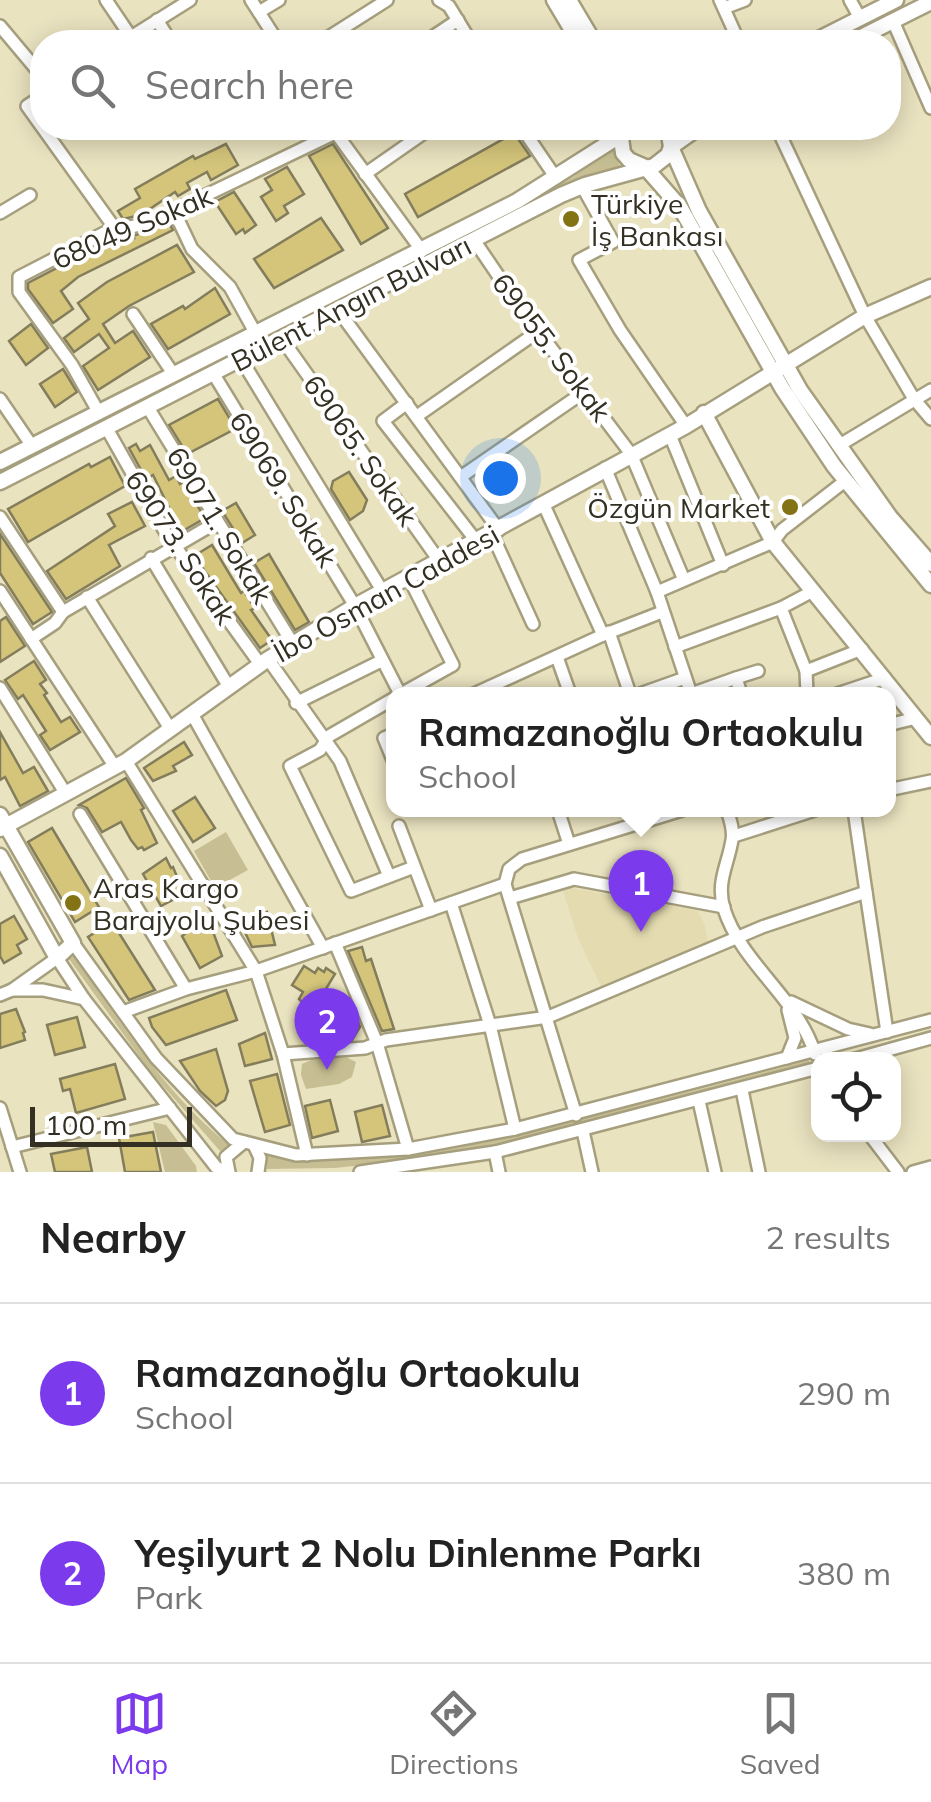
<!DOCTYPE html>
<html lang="en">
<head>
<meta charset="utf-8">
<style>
  :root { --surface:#fff; --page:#f6f6f6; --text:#222; --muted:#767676; --line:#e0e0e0; --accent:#7c3aed }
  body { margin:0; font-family:Mulish,sans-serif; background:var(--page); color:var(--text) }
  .controls { position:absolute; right:30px; bottom:30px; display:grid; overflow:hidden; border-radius:20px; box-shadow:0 5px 25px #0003 }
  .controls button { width:90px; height:90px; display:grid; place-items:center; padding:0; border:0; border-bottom:2px solid var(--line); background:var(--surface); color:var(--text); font:50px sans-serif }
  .scale { position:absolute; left:30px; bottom:25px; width:162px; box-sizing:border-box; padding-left:10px; border:5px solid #333023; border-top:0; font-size:28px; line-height:35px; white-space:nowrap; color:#333023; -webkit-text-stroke:8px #fff; paint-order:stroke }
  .you { position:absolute; left:500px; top:478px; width:35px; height:35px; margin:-25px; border:8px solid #fff; border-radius:50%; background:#1a73e8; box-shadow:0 0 0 15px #1a73e833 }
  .badge { display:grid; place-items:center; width:65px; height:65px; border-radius:50%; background:var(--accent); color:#fff; font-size:32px; font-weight:700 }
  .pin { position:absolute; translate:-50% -82px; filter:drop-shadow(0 2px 5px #0008) }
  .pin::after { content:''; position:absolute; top:52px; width:35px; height:30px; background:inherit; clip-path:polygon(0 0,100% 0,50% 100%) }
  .popup { position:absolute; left:386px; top:687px; width:510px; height:130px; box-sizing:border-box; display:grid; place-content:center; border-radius:20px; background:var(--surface); filter:drop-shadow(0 2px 8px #0005); font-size:32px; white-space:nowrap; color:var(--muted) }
  .popup b { font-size:38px; color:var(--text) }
  .popup::after { content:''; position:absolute; left:50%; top:100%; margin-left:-20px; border:20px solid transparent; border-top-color:var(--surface) }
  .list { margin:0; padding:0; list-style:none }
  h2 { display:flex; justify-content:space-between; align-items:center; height:130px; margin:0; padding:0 40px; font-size:42px }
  h2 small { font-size:32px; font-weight:400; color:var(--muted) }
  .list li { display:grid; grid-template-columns:65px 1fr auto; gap:30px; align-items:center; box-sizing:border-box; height:180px; padding:0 40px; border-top:2px solid var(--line) }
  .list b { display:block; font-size:38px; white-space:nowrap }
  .list p { margin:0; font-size:32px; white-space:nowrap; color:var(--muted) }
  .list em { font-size:32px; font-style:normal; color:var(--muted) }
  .icon { flex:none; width:55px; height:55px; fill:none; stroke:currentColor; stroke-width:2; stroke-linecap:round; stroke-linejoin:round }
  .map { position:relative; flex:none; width:931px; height:1172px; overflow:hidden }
  .search { position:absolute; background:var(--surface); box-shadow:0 5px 25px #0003; left:30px; right:30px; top:30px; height:110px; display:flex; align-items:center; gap:25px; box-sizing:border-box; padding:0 35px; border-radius:40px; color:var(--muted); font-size:38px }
  .sheet { height:490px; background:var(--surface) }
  nav { display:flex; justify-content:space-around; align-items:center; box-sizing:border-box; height:140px; border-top:2px solid var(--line); background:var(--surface); font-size:28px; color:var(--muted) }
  nav a { display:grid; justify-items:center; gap:5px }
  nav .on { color:var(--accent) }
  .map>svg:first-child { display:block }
</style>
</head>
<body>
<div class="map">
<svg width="931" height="1172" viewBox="0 0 931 1172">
  <rect width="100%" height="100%" fill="#eae3c0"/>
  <polygon fill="#e4dbb0" points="572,888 698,911 705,925 709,947 601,987 578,938 563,891"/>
  <g fill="#c7bf93">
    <polygon points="612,148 620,166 576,182 0,474 0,470 460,240 573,177"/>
    <polygon points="226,832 248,870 215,888 194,851"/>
    <path d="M74,956C120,1022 166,1094 229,1145L220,1151L150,1071L69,959Z"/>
    <polygon points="346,1057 356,1062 352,1077 339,1084 306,1089 301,1075 302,1064 311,1060"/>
    <path d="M809,1060L811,1066L447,1156L335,1168L267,1169V1153C352,1172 459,1146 544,1127C633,1107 721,1084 809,1060Z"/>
    <polygon points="153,1122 166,1125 196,1166 197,1172 165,1172"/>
  </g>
  <g fill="#d4c57b" stroke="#837d5c" stroke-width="2.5">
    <polygon points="514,133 530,156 418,217 405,194"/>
    <polygon points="226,144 238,165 211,180 207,172 187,183 190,189 178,196 175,192 141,215 123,219 118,211 140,198 135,189 193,156 195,159"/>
    <polygon points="333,144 388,228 361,244 309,156"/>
    <polygon points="287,167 304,194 284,206 288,213 276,221 261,197 272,190 265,179"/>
    <polygon points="234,192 256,225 245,233 243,229 236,234 215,202"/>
    <polygon points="321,218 343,250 274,288 254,259"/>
    <polygon points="169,223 173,230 78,277 61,291 73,309 53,323 28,289 28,283 107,242 109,245 126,238 134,238 133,236"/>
    <polygon points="177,245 194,272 129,306 103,324 115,343 133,331 150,357 98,390 83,366 109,348 99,334 74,352 64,338 89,319 78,303 107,282"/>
    <polygon points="215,288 230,314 168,349 151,324 183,306 185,309"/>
    <polygon points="31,324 48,348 26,365 9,341"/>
    <polygon points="63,369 77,392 55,407 40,384"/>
    <polygon points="218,399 233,424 233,430 187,454 169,425"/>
    <polygon points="136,444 140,451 150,445 169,480 176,476 180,484 183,482 205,518 181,532 153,475 146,479 129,448"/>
    <polygon points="110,457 125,486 28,542 8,509 89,464 91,467"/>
    <polygon points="349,472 367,500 363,511 350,520 331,489 333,481"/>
    <polygon points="132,502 145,526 109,545 120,566 66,599 47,571 115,526 108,514"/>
    <polygon points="236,503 255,535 242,543 222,511"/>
    <polygon points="0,534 52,612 33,624 0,573"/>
    <polygon points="212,545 241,593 244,591 255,608 251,610 272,640 260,648 194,556"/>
    <polygon points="269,554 309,622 295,630 254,563"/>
    <polygon points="6,617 25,646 0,662 0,621"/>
    <polygon points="34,661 46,680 40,684 47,693 44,695 61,722 70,717 80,732 50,750 40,735 46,731 23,695 18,699 5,680"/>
    <polygon points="0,732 23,773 34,767 48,791 20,806 5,777 0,780"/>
    <polygon points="184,742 192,755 173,766 176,771 153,781 144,768"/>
    <polygon points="126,778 144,808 141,810 157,843 144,850 142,847 138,849 131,840 121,822 102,832 87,808 79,805"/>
    <polygon points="195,797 215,828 193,842 173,811"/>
    <polygon points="52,828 99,907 75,922 28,842"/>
    <polygon points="166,858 171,868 173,867 184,894 161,906 143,874"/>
    <polygon points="267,912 275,945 252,947 240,922"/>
    <polygon points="14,916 27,939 17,945 21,953 4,963 0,956 0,924"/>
    <polygon points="204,920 209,930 212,929 222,956 200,968 182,936"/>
    <polygon points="112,922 155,990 129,1000 88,937"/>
    <polygon points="362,947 366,961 371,959 394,1029 382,1031 348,951"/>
    <polygon points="304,966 315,973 318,968 324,972 326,968 335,974 312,1012 299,999 303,992 292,985"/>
    <polygon points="226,990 237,1020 166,1045 152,1027 149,1018"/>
    <polygon points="343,994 347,997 360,1027 352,1040 340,1032 337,1038 320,1031"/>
    <polygon points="16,1009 25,1032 23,1033 25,1040 0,1048 0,1014"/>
    <polygon points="77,1017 85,1047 55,1055 47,1025"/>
    <polygon points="265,1033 272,1059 245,1066 239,1044"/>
    <polygon points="216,1049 228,1091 225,1100 216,1106 200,1091 180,1061"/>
    <polygon points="115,1064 125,1099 76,1113 70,1089 63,1091 60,1079"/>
    <polygon points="277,1074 290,1125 265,1132 250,1081"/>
    <polygon points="330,1100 338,1131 312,1138 305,1106"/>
    <polygon points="382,1105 390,1136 362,1142 355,1112"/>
    <polygon points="153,1132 161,1172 125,1172 119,1138"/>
    <polygon points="87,1147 92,1172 55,1172 51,1154"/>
  </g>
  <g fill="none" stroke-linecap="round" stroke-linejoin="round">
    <defs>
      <g id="minor">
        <polyline points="106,0 131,37"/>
        <polyline points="251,0 278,42"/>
        <polyline points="439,0 449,6 471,42"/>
        <polyline points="720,0 739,42"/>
        <polyline points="850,0 860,18"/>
        <polyline points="724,8 745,0"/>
        <polyline points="259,12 279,0"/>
        <polyline points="157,20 171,42"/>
        <polyline points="893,21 931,108"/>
        <polyline points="0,26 42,76"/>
        <polyline points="123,42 190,0"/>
        <polyline points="321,42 387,0"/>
        <polyline points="425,42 458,20"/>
        <polyline points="42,96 27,106 116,230"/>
        <polyline points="522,128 556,178"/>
        <polyline points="777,128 865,316 914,399 931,419"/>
        <polyline points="333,129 422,251"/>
        <polyline points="365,174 431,128"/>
        <polyline points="582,186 613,242 579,260 620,330 686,426"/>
        <polyline points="174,211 192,249 230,287 256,334"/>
        <polyline points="0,213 30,195"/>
        <polyline points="474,240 512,296 631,454 684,580"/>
        <polyline points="338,310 499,530"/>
        <polyline points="133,314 174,375"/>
        <polyline points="282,339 440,562"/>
        <polyline points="241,359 383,592"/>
        <polyline points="213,373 355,606 400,694"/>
        <polyline points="0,399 32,446"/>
        <polyline points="407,403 383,421 477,542"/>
        <polyline points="147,406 293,644"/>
        <polyline points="99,413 72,365 19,292 19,277 108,231 146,224 335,133"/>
        <polyline points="417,416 540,330"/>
        <polyline points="106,427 167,535 260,664"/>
        <polyline points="670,435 723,565"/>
        <polyline points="838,446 931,390"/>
        <polyline points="605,468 657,592 691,694"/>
        <polyline points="462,476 584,392"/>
        <polyline points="543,503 603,635"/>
        <polyline points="0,517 63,612 217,522"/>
        <polyline points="492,534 533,624"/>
        <polyline points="151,558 229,687"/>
        <polyline points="0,591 115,767"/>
        <polyline points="657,592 773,542 782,530 845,481"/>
        <polyline points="87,597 171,730"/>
        <polyline points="781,608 806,671 807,694"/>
        <polyline points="609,632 630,694"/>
        <polyline points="31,639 55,623 63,612"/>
        <polyline points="675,647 781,608 813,591"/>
        <polyline points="557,657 570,694"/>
        <polyline points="268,659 340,761 389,876"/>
        <polyline points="806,671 862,649"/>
        <polyline points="736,678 758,671"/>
        <polyline points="0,688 66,794"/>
        <polyline points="401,694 453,665 409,578"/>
        <polyline points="474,694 603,635 662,612"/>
        <polyline points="640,694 685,678"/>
        <polyline points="691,694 736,678 741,694"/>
        <polyline points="837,694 885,678"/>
        <polyline points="393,699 329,736 320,750 290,766 351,891 414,867"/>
        <polyline points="296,703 381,661"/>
        <polyline points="192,714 323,948"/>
        <polyline points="888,725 916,718"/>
        <polyline points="393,734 384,738 393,760"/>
        <polyline points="126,761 256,971 283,1054 307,1155"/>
        <polyline points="888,790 931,781"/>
        <polyline points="558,810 569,844"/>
        <path d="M727,810C730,819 734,830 732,840C728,865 716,882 724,909C742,965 798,998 815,1054"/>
        <polyline points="80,814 186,989"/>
        <polyline points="399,826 431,910"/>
        <polyline points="734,836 815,810"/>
        <polyline points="866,892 887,1032"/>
        <polyline points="510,898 574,879 724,907"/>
        <polyline points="451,903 490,1025 515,1129"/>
        <polyline points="73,943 156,1058 233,1139 296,1155 408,1149 515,1129 931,1020"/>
        <polyline points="335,943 377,1043 408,1149"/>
        <polyline points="12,990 43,990 84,999"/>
        <polyline points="0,995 12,990 57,958 84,999 216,1167 227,1172"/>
        <polyline points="791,1002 848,1029 870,1034"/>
        <polyline points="123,1012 186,989 256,971 505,884"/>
        <polyline points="283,1054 365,1048 386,1040 548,1017 762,927 866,892 854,810"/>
        <polyline points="787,1058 795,1038 788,1010"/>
        <polyline points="852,1060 931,1038"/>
        <polyline points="742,1090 759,1172"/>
        <polyline points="699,1101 715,1172"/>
        <polyline points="0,1108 20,1172"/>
        <polyline points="576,1115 505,884 509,869 522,859 682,810"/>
        <polyline points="583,1131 592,1172"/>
        <polyline points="869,1134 898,1172"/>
        <polyline points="254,1145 260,1158 258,1172"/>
        <polyline points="12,1147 170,1108"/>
        <polyline points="495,1152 499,1172"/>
        <polyline points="229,1172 226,1157 244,1142"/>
        <polyline points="360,1172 495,1152 818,1068"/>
        <polyline points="913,1172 931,1167"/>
      </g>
      <g id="major">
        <polyline points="554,0 579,42"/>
        <polyline points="569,0 594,42"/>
        <polyline points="813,42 896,0"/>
        <polyline points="851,42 931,2"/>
        <polyline points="668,128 671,147 699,211 800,390 890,517 931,564"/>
        <polyline points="620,130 623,153 629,160 645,167 680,207 782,388 834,466 931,585"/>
        <polyline points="704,413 773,542 931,737"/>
        <polyline points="0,462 517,201 621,135 625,128"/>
        <polyline points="0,482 561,195 585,185 654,166 668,155 671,147 698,128"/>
        <polyline points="0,815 73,943 57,958 0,856"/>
        <polyline points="0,829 126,761 268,659 355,606 686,426 865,316 931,287"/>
      </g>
    </defs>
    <use href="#minor" stroke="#a69f7e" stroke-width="16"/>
    <use href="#major" stroke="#a69f7e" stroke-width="19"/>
    <use href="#minor" stroke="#fff" stroke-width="11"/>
    <use href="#major" stroke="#fff" stroke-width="14"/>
  </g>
  <g fill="#847315" stroke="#fff" stroke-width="4">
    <circle cx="571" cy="219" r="10"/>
    <circle cx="790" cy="507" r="10"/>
    <circle cx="73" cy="903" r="10"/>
  </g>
  <g text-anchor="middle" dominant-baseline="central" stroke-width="8" stroke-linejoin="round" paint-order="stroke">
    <g font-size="28" fill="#333023" stroke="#fff" text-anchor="start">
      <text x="591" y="203">Türkiye<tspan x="591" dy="32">İş Bankası</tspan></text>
      <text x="770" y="507" text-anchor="end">Özgün Market</text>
      <text x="93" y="887">Aras Kargo<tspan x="93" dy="32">Barajyolu Şubesi</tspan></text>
    </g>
    <g font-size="28" fill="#333023" stroke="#fff">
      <text transform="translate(132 227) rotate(-23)">68049 Sokak</text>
      <text transform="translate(351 303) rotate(-27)">Bülent Angın Bulvarı</text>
      <text transform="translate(552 347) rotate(53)">69055. Sokak</text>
      <text transform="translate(361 450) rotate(55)">69065. Sokak</text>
      <text transform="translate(284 489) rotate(58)">69069. Sokak</text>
      <text transform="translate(220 525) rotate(59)">69071. Sokak</text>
      <text transform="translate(181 547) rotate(57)">69073. Sokak</text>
      <text transform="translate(386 593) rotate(-29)">İbo Osman Caddesi</text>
    </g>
  </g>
</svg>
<div class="controls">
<button><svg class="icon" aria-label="locate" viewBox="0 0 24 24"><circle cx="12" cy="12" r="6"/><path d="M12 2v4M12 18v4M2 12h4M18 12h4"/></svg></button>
</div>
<div class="scale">100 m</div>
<div class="you"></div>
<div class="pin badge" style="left:641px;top:932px">1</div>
<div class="popup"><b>Ramazanoğlu Ortaokulu</b>School</div>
<div class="pin badge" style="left:327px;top:1070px">2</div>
<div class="search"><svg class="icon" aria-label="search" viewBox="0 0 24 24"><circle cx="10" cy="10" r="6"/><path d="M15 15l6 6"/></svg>Search here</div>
</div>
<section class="sheet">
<h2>Nearby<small>2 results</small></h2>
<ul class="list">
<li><span class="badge">1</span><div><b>Ramazanoğlu Ortaokulu</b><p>School</p></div><em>290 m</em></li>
<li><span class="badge">2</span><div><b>Yeşilyurt 2 Nolu Dinlenme Parkı</b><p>Park</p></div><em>380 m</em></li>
</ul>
</section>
<nav>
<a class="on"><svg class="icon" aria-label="map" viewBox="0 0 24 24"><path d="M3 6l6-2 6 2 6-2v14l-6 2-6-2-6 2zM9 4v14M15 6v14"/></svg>Map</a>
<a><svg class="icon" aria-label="directions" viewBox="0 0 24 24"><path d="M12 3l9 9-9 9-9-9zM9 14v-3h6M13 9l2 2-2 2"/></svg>Directions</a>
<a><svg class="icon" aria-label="saved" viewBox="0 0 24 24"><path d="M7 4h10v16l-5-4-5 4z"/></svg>Saved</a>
</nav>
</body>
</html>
